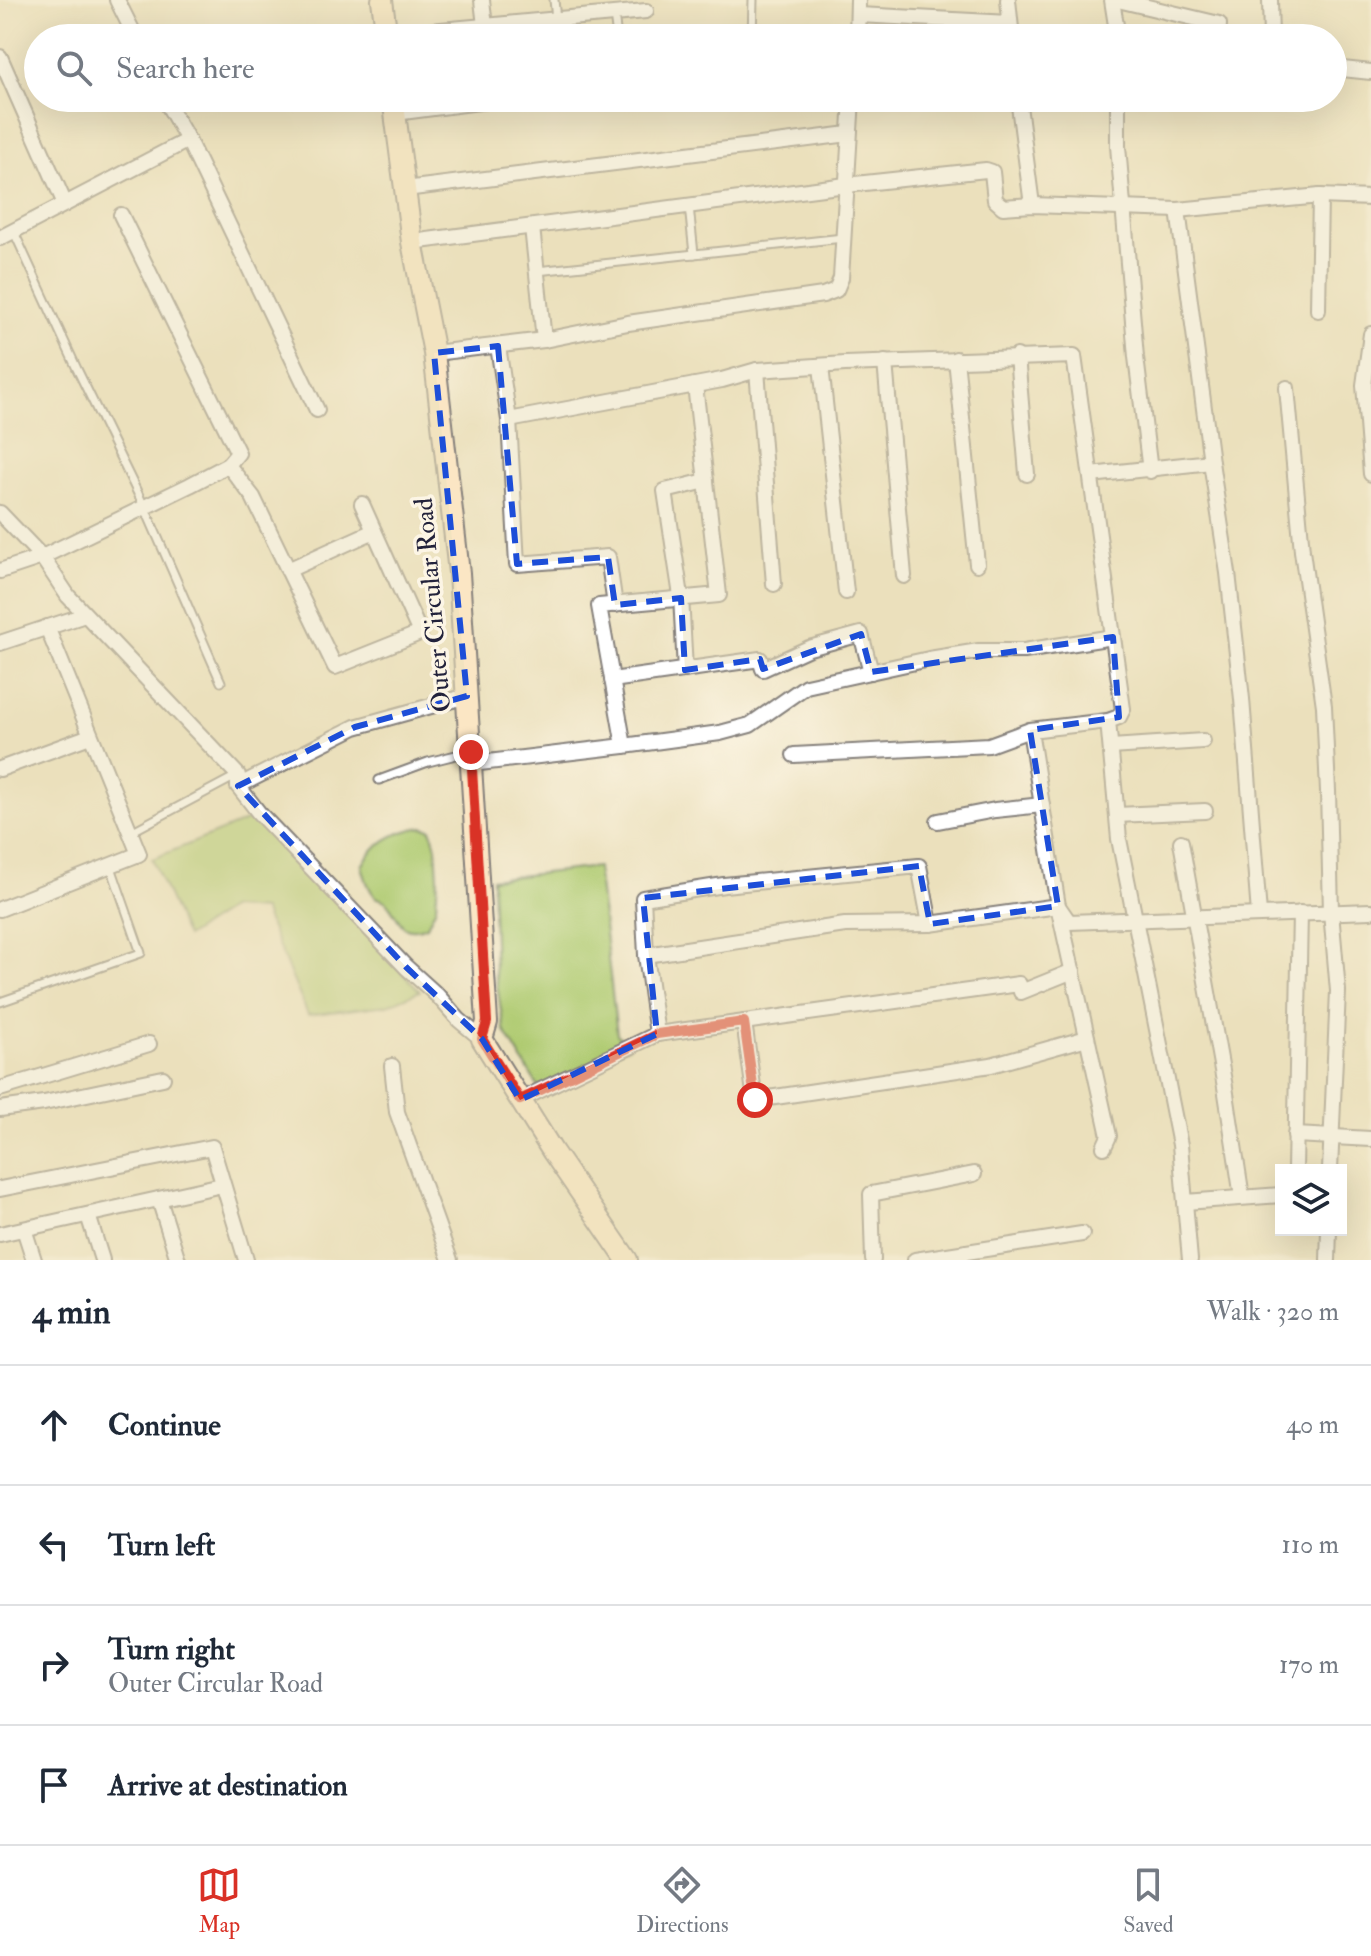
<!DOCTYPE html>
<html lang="en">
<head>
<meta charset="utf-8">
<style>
  :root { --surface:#fff; --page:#f6f6f7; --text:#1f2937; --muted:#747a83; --line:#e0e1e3; --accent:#d93025 }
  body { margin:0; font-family:"IM FELL Double Pica",serif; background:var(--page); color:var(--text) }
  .controls { position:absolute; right:24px; bottom:24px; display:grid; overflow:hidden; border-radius:0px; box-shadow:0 8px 32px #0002 }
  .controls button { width:72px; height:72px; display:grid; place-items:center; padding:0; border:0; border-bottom:2px solid var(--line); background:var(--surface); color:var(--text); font:40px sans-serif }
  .stop { position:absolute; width:24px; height:24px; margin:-18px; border:6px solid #d93025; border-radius:50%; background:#fff }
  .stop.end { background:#d93025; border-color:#fff; box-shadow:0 2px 8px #0008 }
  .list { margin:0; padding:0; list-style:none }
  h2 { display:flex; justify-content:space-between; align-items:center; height:104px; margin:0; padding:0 32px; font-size:34px }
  h2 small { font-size:26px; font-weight:400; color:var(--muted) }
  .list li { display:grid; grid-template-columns:52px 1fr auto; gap:24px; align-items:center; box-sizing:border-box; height:120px; padding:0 32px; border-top:2px solid var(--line) }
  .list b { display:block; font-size:30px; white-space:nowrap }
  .list p { margin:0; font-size:26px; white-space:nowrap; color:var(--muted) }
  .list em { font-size:26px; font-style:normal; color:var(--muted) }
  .icon { flex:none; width:44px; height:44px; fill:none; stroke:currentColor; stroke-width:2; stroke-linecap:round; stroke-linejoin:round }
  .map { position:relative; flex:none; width:1371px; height:1260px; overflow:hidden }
  .search { position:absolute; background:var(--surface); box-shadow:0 8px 32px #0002; left:24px; right:24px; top:24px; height:88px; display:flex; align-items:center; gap:20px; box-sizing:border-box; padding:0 28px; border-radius:44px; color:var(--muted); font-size:30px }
  .sheet { height:584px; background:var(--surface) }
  nav { display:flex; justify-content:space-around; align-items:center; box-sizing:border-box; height:112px; border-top:2px solid var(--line); background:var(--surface); font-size:22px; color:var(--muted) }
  nav a { display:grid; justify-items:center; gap:4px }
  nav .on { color:var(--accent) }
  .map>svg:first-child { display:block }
</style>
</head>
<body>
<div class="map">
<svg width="1371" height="1260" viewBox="0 0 1371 1260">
  <rect width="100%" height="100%" fill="#fcf5e5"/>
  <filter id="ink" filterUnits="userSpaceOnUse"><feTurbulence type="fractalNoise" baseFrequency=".0125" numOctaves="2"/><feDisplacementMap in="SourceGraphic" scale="16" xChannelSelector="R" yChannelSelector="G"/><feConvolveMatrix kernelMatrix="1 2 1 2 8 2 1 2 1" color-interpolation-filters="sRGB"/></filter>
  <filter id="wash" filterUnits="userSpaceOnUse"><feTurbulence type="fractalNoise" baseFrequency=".006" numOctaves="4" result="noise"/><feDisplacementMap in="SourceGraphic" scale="32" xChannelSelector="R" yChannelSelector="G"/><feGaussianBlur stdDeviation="1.8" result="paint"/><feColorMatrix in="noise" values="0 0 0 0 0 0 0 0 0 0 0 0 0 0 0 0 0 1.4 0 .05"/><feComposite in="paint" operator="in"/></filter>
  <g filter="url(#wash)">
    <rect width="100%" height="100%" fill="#ebe0bc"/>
    <g fill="#aeca70" stroke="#687656" stroke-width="2">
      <polygon points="256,817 420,991 387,1005 308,1015 263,910 231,908 186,937 152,859"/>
      <path d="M423,827L431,829L436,847L438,877L436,907L427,926C399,936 402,921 387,903C385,900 380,899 376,897C368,890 365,876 362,866C374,842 397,831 423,827Z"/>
      <polygon points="597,867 617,1034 628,1047 539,1088 504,1030 495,972 492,879"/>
    </g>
  </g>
  <g filter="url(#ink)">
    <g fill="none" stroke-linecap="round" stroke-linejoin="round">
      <defs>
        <g id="service">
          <polyline points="554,0 556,19"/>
          <polyline points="614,14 617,38"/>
          <polyline points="752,38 753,0"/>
          <polyline points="689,206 694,254"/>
          <polyline points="14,232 77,369 144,506 221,682"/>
          <polyline points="537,271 843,238"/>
          <polyline points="379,780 428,762 468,752"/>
          <polyline points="131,832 238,775"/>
          <polyline points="0,1002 141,953 111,867"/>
        </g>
        <g id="minor">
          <polyline points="117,0 136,38"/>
          <polyline points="482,0 485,26"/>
          <polyline points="1008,0 1012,38"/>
          <polyline points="1112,0 1118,38"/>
          <polyline points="1118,0 1219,24 1218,38"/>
          <polyline points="1270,0 1271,38"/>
          <polyline points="859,15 1010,23"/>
          <polyline points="386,35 646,11"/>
          <polyline points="857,38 858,0"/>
          <polyline points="0,57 65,204"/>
          <polyline points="1333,68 1371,72"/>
          <polyline points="164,98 188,140 317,410"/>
          <polyline points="1018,98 1032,205"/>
          <polyline points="1118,98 1118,146 1136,357 1150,471"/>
          <polyline points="395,113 510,98"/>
          <polyline points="405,189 849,134"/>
          <polyline points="1178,210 1211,462 1228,573 1242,699 1259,914"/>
          <polyline points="532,227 544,340"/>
          <polyline points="0,238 188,140"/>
          <polyline points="412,242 846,185 986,170 992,172 995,200 1003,207 1032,205 1178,210 1320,196 1371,198"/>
          <polyline points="1318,310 1320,196"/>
          <polyline points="1371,334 1364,385 1371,474"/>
          <polyline points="498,346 509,420 517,564 608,557 615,605"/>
          <polyline points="434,353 544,340 628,323 823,295 836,290 841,278 852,98"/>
          <polyline points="1017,356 1027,474"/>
          <polyline points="956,359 977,564"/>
          <polyline points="885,362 904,576"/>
          <polyline points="821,366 846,592"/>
          <polyline points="757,370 774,584"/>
          <polyline points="1287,388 1302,551 1324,706 1328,791 1331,912 1338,991 1330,1170"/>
          <polyline points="509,420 722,380 757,370 845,364 1074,356 1123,709 1119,717 1108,721 1030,730 1058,906 1109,1136 1104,1147"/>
          <polyline points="228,465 253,497 335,667 420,633 362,504"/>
          <polyline points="1091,475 1211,462"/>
          <polyline points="0,513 42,557 68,596 238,775 238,786 259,813 406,967 438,996 459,1020 482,1039"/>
          <polyline points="288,570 374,531"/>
          <polyline points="0,571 42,557 190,485 228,465 238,453 121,215"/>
          <polyline points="0,643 85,615"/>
          <polyline points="685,670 681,596 665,491 706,481"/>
          <polyline points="612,680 760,659 763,669 809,648 861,634 871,672"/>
          <polyline points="1108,721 1119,839 1180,1145 1190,1260"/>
          <polyline points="624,746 720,733 750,725 806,686 929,659 979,651 1024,651 1113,637"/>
          <polyline points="1111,747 1203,741"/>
          <polyline points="794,755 989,745 1030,730"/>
          <polyline points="471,764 624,746 599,606 719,595 695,385"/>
          <polyline points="0,769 90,736"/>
          <polyline points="238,786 355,727 467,696"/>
          <polyline points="1117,815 1205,811"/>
          <polyline points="938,821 995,810 1042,805"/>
          <polyline points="1181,842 1225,1087 1242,1197"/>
          <polyline points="0,909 139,854 47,627"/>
          <polyline points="646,955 845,925 930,924 1058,906 1069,922 1371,911"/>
          <polyline points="744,1022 755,1100 991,1065 1087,1038"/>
          <polyline points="657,1034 646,955 643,898 724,885 919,866 930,924"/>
          <polyline points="392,1066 397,1112 450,1260"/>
          <polyline points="0,1089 149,1044"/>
          <polyline points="520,1100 657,1034 1019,984 1021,992 1073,971"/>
          <polyline points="0,1109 44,1103 163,1078"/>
          <polyline points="1295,1135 1371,1139"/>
          <polyline points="1295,1170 1300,913"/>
          <polyline points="0,1189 212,1147 246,1260"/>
          <polyline points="159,1199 178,1260"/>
          <polyline points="1185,1202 1281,1195"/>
          <polyline points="88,1215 102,1260"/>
          <polyline points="24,1229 34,1260"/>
          <polyline points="0,1234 222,1185"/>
          <polyline points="873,1260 871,1194 974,1174"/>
          <polyline points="915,1260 1082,1234"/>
          <polyline points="1328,1260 1329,1230"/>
        </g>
        <g id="secondary">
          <polyline points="382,0 387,38"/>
          <polyline points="393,98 412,242 434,353 459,573 487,1022 482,1039 553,1152 627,1260"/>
        </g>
      </defs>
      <use href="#service" stroke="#86817c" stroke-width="11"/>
      <use href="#minor" stroke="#86817c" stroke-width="18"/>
      <use href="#secondary" stroke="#86817c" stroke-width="24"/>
      <use href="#service" stroke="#fff" stroke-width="7"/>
      <use href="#minor" stroke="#fff" stroke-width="14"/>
      <use href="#secondary" stroke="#fbe6c4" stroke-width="20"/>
    </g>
  </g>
  <g fill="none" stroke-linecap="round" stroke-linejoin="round" filter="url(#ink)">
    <polyline stroke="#d93025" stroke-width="10" points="471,752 487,1022 482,1039 520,1100 657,1034 744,1022 755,1100"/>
  </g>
  <path d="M0 0H1371V1260H0ZM498,346L517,564L608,557L615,605L681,598L685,670L760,659L763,669L861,634L871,672L1113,637L1119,717L1030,730L1058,906L930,924L919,866L643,898L657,1034L520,1100L482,1039L406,967L238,786L355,727L467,696L434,353Z" fill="#ebe0bc" fill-opacity=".55" fill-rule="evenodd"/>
  <path fill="none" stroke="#1d4ed8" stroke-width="6" stroke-dasharray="16 10" stroke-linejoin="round" d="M498,346L517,564L608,557L615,605L681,598L685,670L760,659L763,669L861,634L871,672L1113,637L1119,717L1030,730L1058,906L930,924L919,866L643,898L657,1034L520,1100L482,1039L406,967L238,786L355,727L467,696L434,353Z"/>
  <g text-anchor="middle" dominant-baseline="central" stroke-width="7" stroke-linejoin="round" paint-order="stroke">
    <g font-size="26" fill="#22223b" stroke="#fcf5e5">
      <text transform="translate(433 605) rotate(-95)">Outer Circular Road</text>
    </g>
  </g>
</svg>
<div class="controls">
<button><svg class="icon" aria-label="layers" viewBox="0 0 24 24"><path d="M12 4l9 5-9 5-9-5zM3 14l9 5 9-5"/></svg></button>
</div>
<div class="stop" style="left:755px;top:1100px"></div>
<div class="stop end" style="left:471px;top:752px"></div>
<div class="search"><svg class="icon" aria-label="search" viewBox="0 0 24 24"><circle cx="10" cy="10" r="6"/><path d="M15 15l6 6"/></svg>Search here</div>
</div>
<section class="sheet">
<h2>4 min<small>Walk · 320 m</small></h2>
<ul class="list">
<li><svg class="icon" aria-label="ahead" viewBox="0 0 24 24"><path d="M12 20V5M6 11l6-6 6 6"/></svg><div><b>Continue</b></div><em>40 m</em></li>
<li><svg class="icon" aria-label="left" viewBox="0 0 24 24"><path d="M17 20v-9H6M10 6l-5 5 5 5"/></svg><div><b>Turn left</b></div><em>110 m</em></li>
<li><svg class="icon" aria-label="right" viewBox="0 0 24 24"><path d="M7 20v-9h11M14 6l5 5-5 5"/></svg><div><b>Turn right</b><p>Outer Circular Road</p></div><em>170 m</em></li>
<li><svg class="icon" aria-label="arrive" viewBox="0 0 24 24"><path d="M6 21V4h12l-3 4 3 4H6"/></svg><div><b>Arrive at destination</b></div></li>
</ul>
</section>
<nav>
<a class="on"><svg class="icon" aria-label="map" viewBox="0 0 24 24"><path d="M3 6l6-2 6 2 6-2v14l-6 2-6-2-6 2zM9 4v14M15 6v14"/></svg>Map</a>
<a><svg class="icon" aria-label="directions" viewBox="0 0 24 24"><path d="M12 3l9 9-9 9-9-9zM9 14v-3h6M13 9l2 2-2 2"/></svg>Directions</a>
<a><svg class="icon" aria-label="saved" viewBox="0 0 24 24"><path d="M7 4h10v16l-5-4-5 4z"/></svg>Saved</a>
</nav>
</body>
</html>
